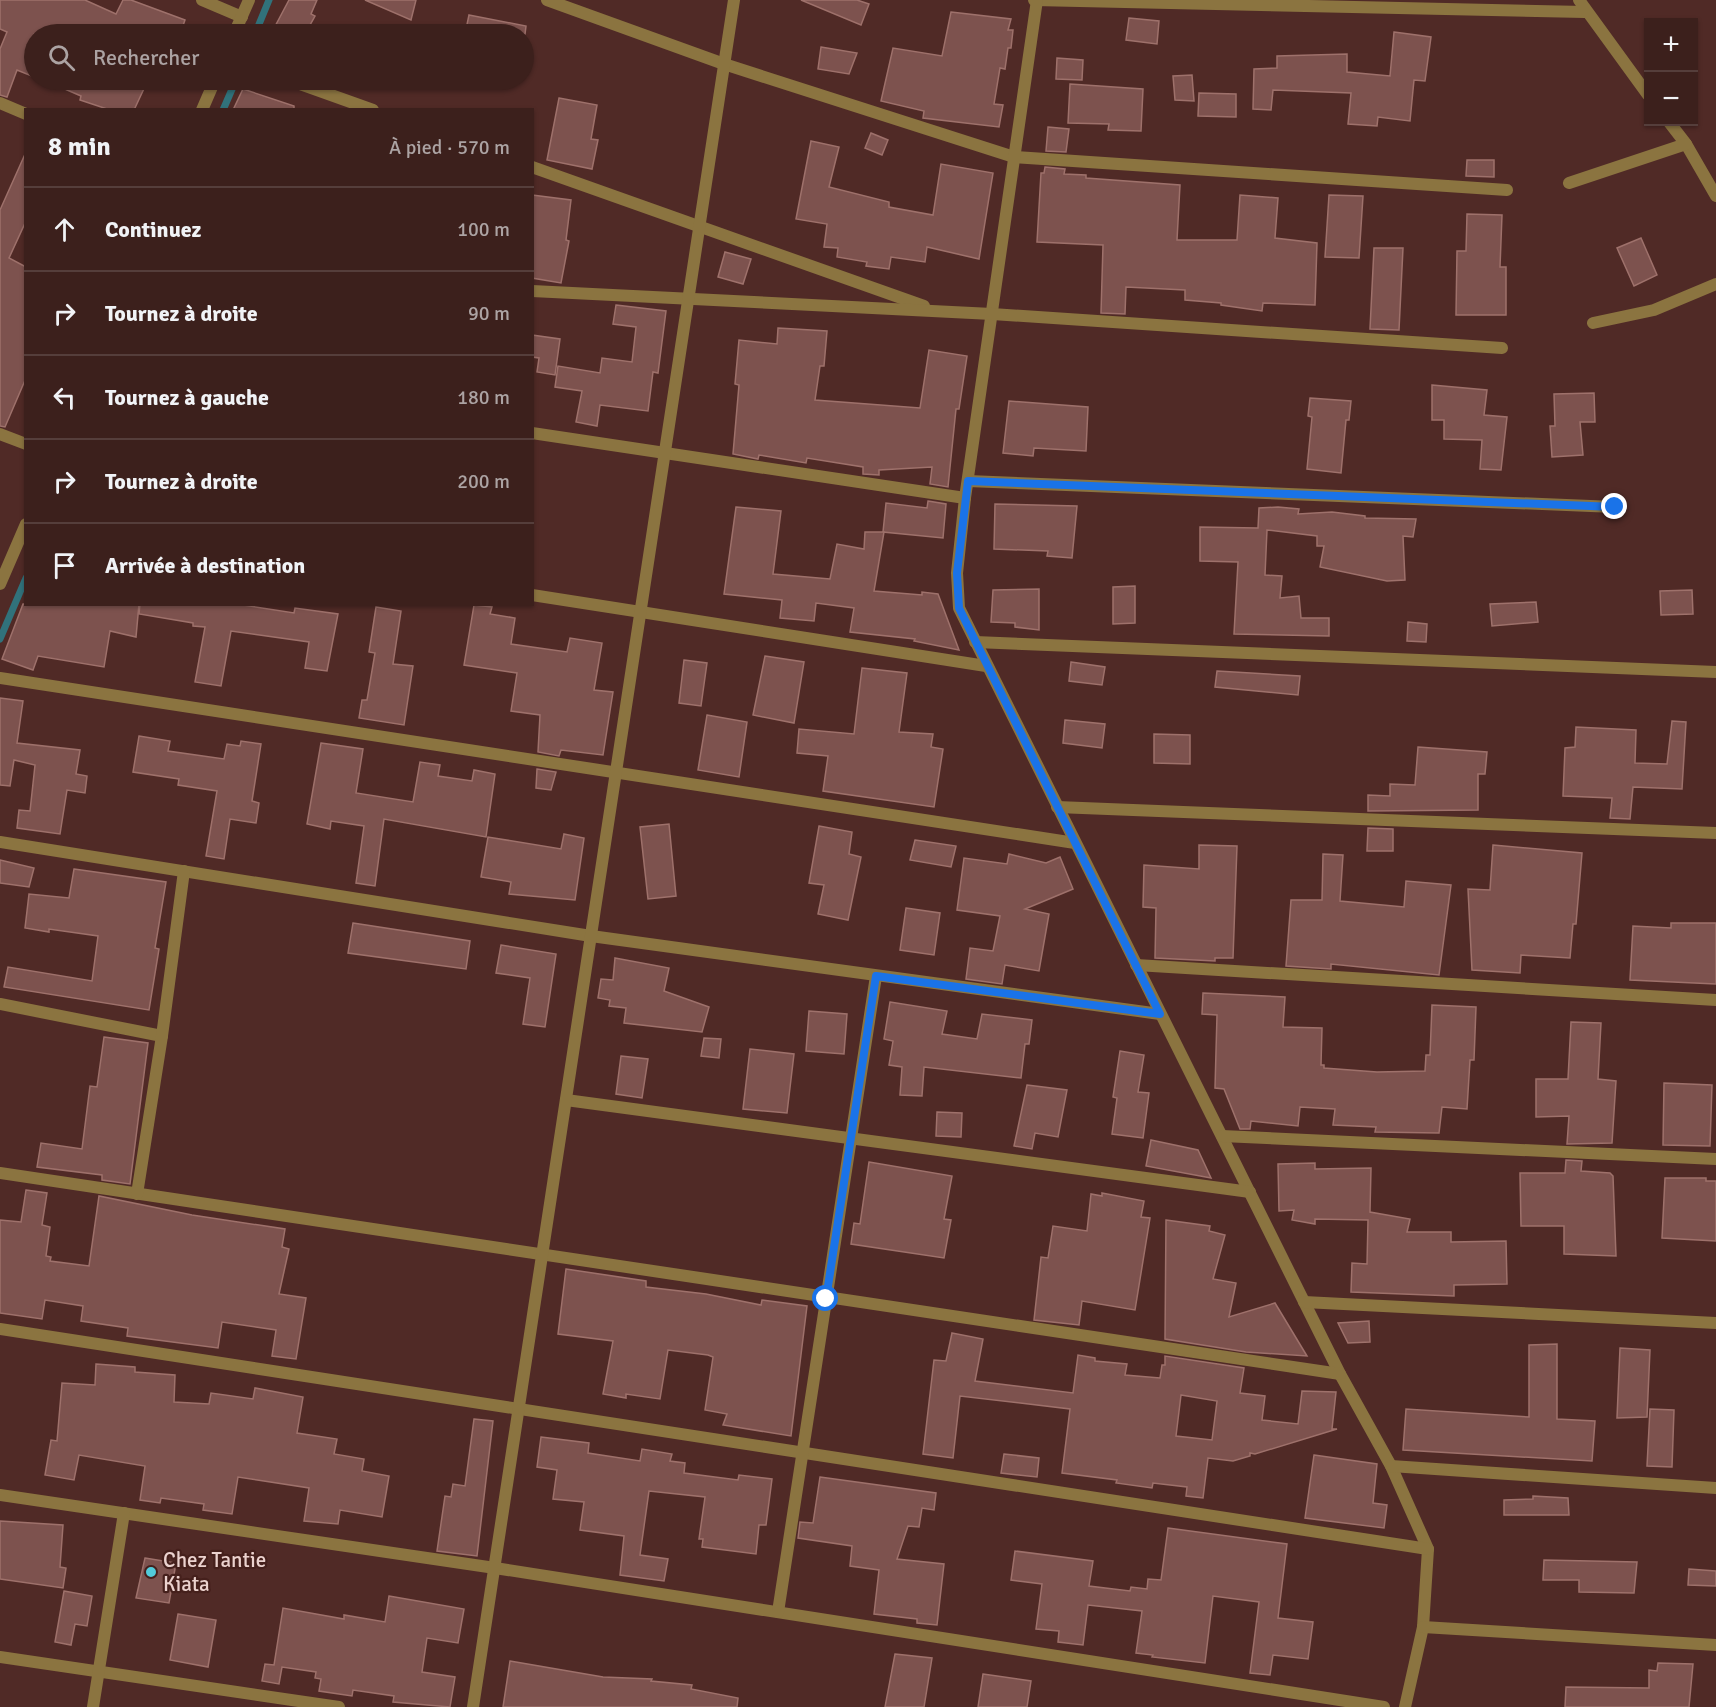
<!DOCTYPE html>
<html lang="fr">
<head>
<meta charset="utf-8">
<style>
  :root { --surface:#3c201c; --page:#432825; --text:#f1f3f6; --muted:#aca3a3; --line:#553e3b }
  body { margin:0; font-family:Signika,sans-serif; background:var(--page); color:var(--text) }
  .controls { position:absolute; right:18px; top:18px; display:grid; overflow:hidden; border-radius:0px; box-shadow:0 2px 4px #0004 }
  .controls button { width:54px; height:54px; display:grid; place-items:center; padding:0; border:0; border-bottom:2px solid var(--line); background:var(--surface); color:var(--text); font:30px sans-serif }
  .stop { position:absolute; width:18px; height:18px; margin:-14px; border:4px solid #1a73e8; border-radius:50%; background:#fff }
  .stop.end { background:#1a73e8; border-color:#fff; box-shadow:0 2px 6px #0008 }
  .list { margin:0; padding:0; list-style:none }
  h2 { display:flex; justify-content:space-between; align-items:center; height:78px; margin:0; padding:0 24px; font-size:26px }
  h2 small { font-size:20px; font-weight:400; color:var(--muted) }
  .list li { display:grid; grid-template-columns:39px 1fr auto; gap:18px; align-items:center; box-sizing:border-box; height:84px; padding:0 24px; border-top:2px solid var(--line) }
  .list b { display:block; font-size:22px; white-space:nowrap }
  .list em { font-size:20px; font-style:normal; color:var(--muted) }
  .icon { flex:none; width:33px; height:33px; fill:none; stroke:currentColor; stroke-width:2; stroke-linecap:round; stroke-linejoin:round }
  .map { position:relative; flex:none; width:1716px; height:1707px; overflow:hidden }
  .search { position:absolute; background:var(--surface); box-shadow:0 2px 4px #0004; left:24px; top:24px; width:510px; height:66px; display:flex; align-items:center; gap:15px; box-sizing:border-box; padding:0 21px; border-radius:33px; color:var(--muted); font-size:22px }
  .panel { position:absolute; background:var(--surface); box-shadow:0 2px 4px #0004; left:24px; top:108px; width:510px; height:498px; border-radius:0px }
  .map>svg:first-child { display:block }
</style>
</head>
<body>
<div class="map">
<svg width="1716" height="1707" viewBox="0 0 1716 1707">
  <rect width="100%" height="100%" fill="#502a26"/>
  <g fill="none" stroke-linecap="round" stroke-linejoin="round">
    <g stroke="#31727b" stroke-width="7">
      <polyline points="255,34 269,0"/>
      <polyline points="223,110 236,80"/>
      <polyline points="0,639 26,578"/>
    </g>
  </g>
  <g fill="#7d524e" stroke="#9e716b" stroke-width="1.5" fill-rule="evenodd">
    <polygon points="0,0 85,0 116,14 123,0 131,0 185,20 180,34 34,34 34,77 17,70 7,97 0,95 0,49 7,32 0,29"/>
    <polygon points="289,0 317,0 311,14 315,16 305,34 271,34"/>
    <polygon points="365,0 416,0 411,20"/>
    <polygon points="801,0 857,0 869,4 861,25"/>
    <polygon points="951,12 1011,19 1008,30 1013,30 1011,48 1008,48 1005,69 1000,68 994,104 1003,105 999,127 923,118 924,111 881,101 893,48 942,56"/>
    <polygon points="469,15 526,26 525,34 465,34"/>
    <polygon points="1129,18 1159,21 1157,44 1126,40"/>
    <polygon points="1394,32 1431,37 1425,81 1414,80 1410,121 1378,117 1377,126 1348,124 1351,93 1273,90 1271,110 1253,109 1254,69 1277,68 1277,56 1347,54 1347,72 1390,76"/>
    <polygon points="821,47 857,53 849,74 818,69"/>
    <polygon points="1057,58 1083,60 1082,80 1056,79"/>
    <polygon points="1192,75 1194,101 1175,100 1173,76"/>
    <polygon points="44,80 148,80 134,110 110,110 80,100 81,96"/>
    <polygon points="1070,84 1143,89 1141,131 1108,130 1109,124 1068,123"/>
    <polygon points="243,89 294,106 294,110 233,110"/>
    <polygon points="1199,93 1236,94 1236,117 1198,116"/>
    <polygon points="559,98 597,105 591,139 598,140 592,169 547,160"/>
    <polygon points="1048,127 1069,129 1066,152 1046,151"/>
    <polygon points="871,133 888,140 882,155 865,148"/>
    <polygon points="811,141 839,147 829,187 889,202 889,207 933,215 941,164 993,173 979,259 927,247 925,262 891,257 889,269 866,266 867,262 837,257 838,248 824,247 827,224 796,219"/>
    <polygon points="26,152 26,221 9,258 26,267 26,378 5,427 0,426 0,210"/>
    <polygon points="1467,160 1494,160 1494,177 1466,176"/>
    <polygon points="1045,167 1065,169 1064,174 1086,175 1086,178 1180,185 1177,240 1237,240 1240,195 1278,198 1275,238 1317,243 1315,305 1263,303 1262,311 1221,305 1221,303 1185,300 1185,290 1126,287 1125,314 1101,313 1103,245 1037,242 1041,173 1044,173"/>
    <polygon points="532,195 571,200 566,240 569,241 561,283 532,278"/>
    <polygon points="1329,195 1363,196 1359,258 1325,257"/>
    <polygon points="1467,214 1502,215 1500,267 1506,267 1506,315 1456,315 1457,251 1466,251"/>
    <polygon points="1641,238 1657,275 1634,286 1617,248"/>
    <polygon points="1374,248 1403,248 1399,330 1370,329"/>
    <polygon points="725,252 751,259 743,284 718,277"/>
    <polygon points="616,305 666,311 658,373 653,372 648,411 600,405 597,426 576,422 582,391 555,387 558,366 600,373 602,358 632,362 636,327 613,324"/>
    <polygon points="778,328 827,331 824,366 820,366 815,400 920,408 929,350 967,356 959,409 956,409 948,487 930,484 932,467 879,470 879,475 863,474 863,467 807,458 806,463 759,455 758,459 733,454 739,385 735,384 739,340 777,344"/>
    <polygon points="532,335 560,339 555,375 537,372 539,358 532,357"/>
    <polygon points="1432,385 1487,390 1484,415 1507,417 1501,470 1480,469 1482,440 1444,439 1444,420 1432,420"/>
    <polygon points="1594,393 1595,422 1580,422 1583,455 1552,457 1550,426 1555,426 1554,394"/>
    <polygon points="1310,398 1351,401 1349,420 1346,420 1341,473 1307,469 1312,417 1308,416"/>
    <polygon points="1009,401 1088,407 1086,451 1034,448 1033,456 1003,453"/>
    <polygon points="928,501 946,504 943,538 883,532 886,503 927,508"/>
    <polygon points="995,504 1077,506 1072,558 1047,556 1048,551 994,549"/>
    <polygon points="736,507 781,511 773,574 830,579 837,544 864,549 865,532 884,532 874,591 922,595 922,592 938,594 959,650 914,641 915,639 850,632 854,608 816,603 814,621 780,618 782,600 724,594"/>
    <polygon points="1278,507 1299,509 1298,514 1332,512 1365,516 1365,518 1416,519 1413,537 1403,536 1405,580 1387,581 1320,567 1324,546 1317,546 1317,536 1267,530 1265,575 1282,576 1280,598 1299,596 1301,618 1329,618 1329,636 1234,634 1238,562 1200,561 1200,527 1258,528 1259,508"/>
    <polygon points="1135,586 1135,623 1113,624 1113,587"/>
    <polygon points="1039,589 1039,630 1015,627 1015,623 991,622 993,590"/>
    <polygon points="1692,590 1693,614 1661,615 1660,591"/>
    <polygon points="1536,602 1538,622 1492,626 1490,604"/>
    <polygon points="23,604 139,604 136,637 110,631 104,667 38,656 33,670 2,659"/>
    <polygon points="140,604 237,604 294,613 295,608 338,614 327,671 305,668 309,642 231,631 221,686 195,682 205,627 193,626 193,623 139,614"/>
    <polygon points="474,605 492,607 490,614 515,618 511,644 567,652 570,638 602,643 594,690 613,692 603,755 561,750 559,756 538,752 540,715 511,711 517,673 464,665"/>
    <polygon points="376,607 401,611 393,664 413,666 404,725 359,718 362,700 367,700 375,653 369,652"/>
    <polygon points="1408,622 1427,624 1426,642 1407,641"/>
    <polygon points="765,656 804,662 794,723 753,715"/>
    <polygon points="684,660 707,663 701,706 679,703"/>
    <polygon points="1071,662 1105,667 1102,685 1069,681"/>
    <polygon points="862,668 907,673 899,732 933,734 931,747 943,749 934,807 823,791 828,756 797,753 799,729 854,734"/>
    <polygon points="1217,671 1300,676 1298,695 1215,687"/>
    <polygon points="0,698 23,701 17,743 80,750 76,774 87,776 85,793 67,790 60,834 17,828 19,810 30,811 35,765 14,760 10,786 0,785"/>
    <polygon points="707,715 747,722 739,777 698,770"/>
    <polygon points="1065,720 1105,724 1102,748 1063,743"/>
    <polygon points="1672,721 1686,722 1682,789 1633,787 1630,819 1610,818 1612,798 1563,796 1565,748 1575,747 1576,727 1636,730 1635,763 1667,764"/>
    <polygon points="1154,734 1190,735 1190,764 1154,763"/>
    <polygon points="139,736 170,741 168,751 224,759 227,744 240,746 241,741 261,744 252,801 259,803 256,823 230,819 224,859 206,856 217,791 178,785 179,779 133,772"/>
    <polygon points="321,743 363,749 356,793 413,802 420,762 440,765 438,776 472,781 474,770 495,774 486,837 384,819 375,886 356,883 364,826 331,821 330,829 307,824"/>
    <polygon points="1418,747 1487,752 1485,774 1478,774 1478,810 1368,811 1368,795 1390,796 1390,784 1415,785"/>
    <polygon points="537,769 556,772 551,790 536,788"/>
    <polygon points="669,824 676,896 648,899 640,827"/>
    <polygon points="819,826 852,832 849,854 861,857 848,920 818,914 824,885 809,883"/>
    <polygon points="1368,828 1393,829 1393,851 1367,851"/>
    <polygon points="564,834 584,838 575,900 509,894 511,882 481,877 488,837 561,849"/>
    <polygon points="915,840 956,846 951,867 910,860"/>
    <polygon points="1199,845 1237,846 1233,958 1215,958 1215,961 1155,958 1156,908 1143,907 1144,865 1199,869"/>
    <polygon points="1493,845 1582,853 1576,924 1573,924 1570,958 1521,955 1520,973 1472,970 1468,889 1490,890"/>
    <polygon points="1009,854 1046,863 1060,857 1073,889 1025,909 1049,914 1039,971 1005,965 1002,984 966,979 970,948 993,951 1000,916 957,910 964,858 1007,864"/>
    <polygon points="1323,854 1343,855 1340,901 1404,907 1406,881 1451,885 1439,975 1331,964 1331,969 1286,966 1291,900 1322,900"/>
    <polygon points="0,860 34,868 29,887 0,883"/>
    <polygon points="74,869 166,882 155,948 159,949 149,1010 4,987 8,967 92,981 98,936 49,929 49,932 25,928 29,894 69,898"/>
    <polygon points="906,908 940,913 934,955 900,950"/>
    <polygon points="353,923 470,941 466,969 348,953"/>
    <polygon points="1671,923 1716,923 1716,984 1630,980 1633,926 1671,928"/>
    <polygon points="501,945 556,954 545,1027 523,1024 530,978 496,973"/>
    <polygon points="615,958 669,968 664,991 709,1007 702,1032 624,1023 626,1008 609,1006 610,1000 598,998 601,979 613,980"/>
    <polygon points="1203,993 1285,997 1283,1027 1322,1028 1321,1065 1324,1065 1324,1068 1377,1072 1425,1071 1426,1055 1430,1055 1432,1005 1476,1007 1474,1060 1470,1060 1467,1109 1442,1107 1439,1133 1375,1132 1376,1127 1333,1125 1335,1109 1300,1107 1298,1126 1251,1121 1250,1129 1240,1129 1224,1089 1215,1088 1217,1015 1202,1014"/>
    <polygon points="890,1002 947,1011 942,1034 977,1039 982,1014 1032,1020 1029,1044 1025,1044 1021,1078 924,1067 922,1096 900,1095 902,1067 889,1065 893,1041 884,1039"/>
    <polygon points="809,1011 847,1014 844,1054 806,1051"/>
    <polygon points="1571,1022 1601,1023 1598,1079 1616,1081 1612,1143 1567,1144 1569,1116 1536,1117 1536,1079 1568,1079"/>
    <polygon points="104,1037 148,1043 130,1184 102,1180 102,1175 37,1167 41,1143 82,1149 90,1086 97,1087"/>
    <polygon points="704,1038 721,1039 719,1058 701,1056"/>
    <polygon points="750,1049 794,1054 787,1113 743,1109"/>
    <polygon points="1120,1051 1144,1055 1138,1092 1149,1093 1143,1138 1112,1134 1117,1098 1113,1097"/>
    <polygon points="621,1056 648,1059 642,1098 616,1094"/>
    <polygon points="1664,1083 1712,1085 1710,1146 1663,1145"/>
    <polygon points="1027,1085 1067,1090 1058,1137 1035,1133 1032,1149 1014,1146"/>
    <polygon points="937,1112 962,1113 961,1137 936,1136"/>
    <polygon points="1151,1140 1198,1150 1211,1178 1146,1166"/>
    <polygon points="1566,1160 1582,1161 1581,1171 1610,1173 1613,1176 1616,1256 1564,1254 1564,1226 1521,1226 1520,1173 1565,1173"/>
    <polygon points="869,1162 952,1176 944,1219 951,1220 944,1258 851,1244 854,1223 860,1224"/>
    <polygon points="1315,1163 1315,1169 1371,1168 1370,1212 1410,1219 1407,1232 1451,1232 1451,1242 1506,1241 1507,1284 1454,1285 1454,1296 1351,1292 1352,1263 1367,1264 1368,1220 1315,1219 1315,1224 1292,1220 1294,1210 1279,1211 1278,1164"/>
    <polygon points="1665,1178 1706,1178 1706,1181 1716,1181 1716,1241 1662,1238"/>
    <polygon points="26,1190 47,1193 42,1225 50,1227 46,1256 51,1257 50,1261 89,1266 99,1196 192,1215 285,1229 282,1247 289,1249 279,1294 306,1298 296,1359 272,1356 276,1330 222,1322 218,1348 127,1336 128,1328 81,1321 83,1306 45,1300 42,1319 0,1313 0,1220 21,1222"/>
    <polygon points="1102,1193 1144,1201 1141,1217 1150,1218 1135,1310 1082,1301 1079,1325 1034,1320 1041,1257 1048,1258 1053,1226 1087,1231 1091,1194 1102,1196"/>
    <polygon points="1166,1220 1210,1226 1209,1231 1225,1235 1213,1279 1236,1283 1229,1317 1275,1303 1307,1356 1246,1352 1165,1339"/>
    <polygon points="566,1269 646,1281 646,1287 706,1294 761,1305 762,1300 807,1306 791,1436 723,1425 727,1414 705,1410 713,1357 708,1355 668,1350 660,1399 626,1394 626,1398 603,1394 613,1341 558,1334"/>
    <polygon points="1369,1321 1370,1342 1348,1343 1338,1323"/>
    <path d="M952,1333L983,1339L975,1381L1073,1393L1078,1355L1095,1358V1361L1127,1364L1125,1375L1160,1378L1162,1365H1165V1356L1244,1368L1240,1393L1265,1396L1262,1420L1298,1424L1302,1391L1336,1392L1332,1429H1337L1255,1454L1250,1453V1456L1233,1461L1208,1458L1203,1498L1186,1496L1187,1487L1153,1483L1152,1488L1116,1483L1117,1480L1062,1473L1070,1409L960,1396L953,1458L923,1454L934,1360L946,1361ZM1181,1395L1217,1401L1212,1440L1176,1436Z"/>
    <polygon points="1557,1344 1557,1419 1595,1421 1592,1461 1403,1450 1406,1409 1529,1417 1529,1345"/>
    <polygon points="1620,1348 1650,1350 1647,1417 1617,1418"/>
    <polygon points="96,1364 135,1367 135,1372 175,1375 174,1402 209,1404 211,1393 253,1399 255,1388 303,1397 297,1433 337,1439 334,1454 364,1459 362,1471 389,1476 382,1517 340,1510 338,1524 304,1521 309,1488 238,1477 232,1514 203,1510 204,1504 161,1498 160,1503 140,1500 145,1466 79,1455 74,1480 45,1475 51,1440 57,1441 62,1383 95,1385"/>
    <polygon points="1650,1409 1674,1410 1672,1467 1647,1466"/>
    <polygon points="474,1419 493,1421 477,1556 437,1551 445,1496 451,1497 453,1484 465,1486"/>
    <polygon points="541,1437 589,1443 588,1453 640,1461 642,1449 672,1454 670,1461 685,1463 684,1473 738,1480 739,1475 772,1479 766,1525 759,1525 756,1554 702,1547 703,1539 699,1539 705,1497 649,1491 640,1555 668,1559 664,1581 620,1575 624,1536 580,1530 584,1502 553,1499 557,1470 537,1467"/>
    <polygon points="1004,1454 1039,1458 1037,1477 1001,1473"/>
    <polygon points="1314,1455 1377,1464 1373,1503 1387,1505 1384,1528 1305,1518"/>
    <polygon points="820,1477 936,1493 934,1510 922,1508 919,1527 908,1526 897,1559 944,1564 937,1625 917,1623 917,1619 874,1614 879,1570 850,1566 852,1546 798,1538 800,1522 813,1523"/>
    <polygon points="1533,1496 1568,1498 1569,1515 1504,1515 1504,1500 1533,1499"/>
    <polygon points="0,1521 63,1525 60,1567 66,1568 63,1588 0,1579"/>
    <polygon points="1168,1528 1287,1544 1278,1618 1313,1622 1308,1659 1273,1655 1270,1675 1250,1673 1259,1602 1213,1596 1205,1663 1152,1657 1153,1655 1136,1653 1142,1611 1088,1605 1083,1645 1058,1642 1059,1631 1036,1629 1042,1584 1011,1580 1015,1551 1093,1561 1089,1586 1130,1591 1131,1587 1147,1589 1148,1579 1161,1580"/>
    <polygon points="145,1558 176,1563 169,1603 136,1598"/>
    <polygon points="1544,1560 1637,1562 1634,1593 1579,1592 1579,1580 1543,1580"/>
    <polygon points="1689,1569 1716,1571 1716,1586 1688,1585"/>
    <polygon points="64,1591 92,1596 87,1626 75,1624 71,1645 55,1642"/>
    <polygon points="389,1596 464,1609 458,1643 427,1638 422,1672 455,1677 450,1707 393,1702 394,1696 353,1690 352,1696 319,1691 321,1679 315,1678 316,1672 282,1667 279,1684 262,1681 265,1664 274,1665 283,1608 344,1619 344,1615 385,1622"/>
    <polygon points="178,1614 216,1620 208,1667 170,1660"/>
    <polygon points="895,1654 932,1658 924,1707 885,1707"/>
    <polygon points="510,1661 603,1677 652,1679 651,1681 692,1685 691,1689 738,1698 737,1707 503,1707"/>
    <polygon points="1658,1663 1693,1664 1689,1707 1565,1707 1566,1687 1649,1688 1649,1670 1657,1671"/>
    <polygon points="983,1674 1031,1681 1027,1707 978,1707"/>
  </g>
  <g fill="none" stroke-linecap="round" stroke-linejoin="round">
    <g stroke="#8b7440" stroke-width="12">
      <polyline points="202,0 242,17"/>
      <polyline points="547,0 724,64 1014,157 1507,190"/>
      <polyline points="1034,0 1585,12"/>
      <polyline points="1037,0 965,498 957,573 959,608 1340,1374 1391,1466 1428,1549 1423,1627 1405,1707"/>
      <polyline points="1579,0 1648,95"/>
      <polyline points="234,34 249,0"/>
      <polyline points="289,80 373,110"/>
      <polyline points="0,103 26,114"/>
      <polyline points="202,110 215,80"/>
      <polyline points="1669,122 1686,144 1716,196"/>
      <polyline points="532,167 924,306"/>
      <polyline points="1569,183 1686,144"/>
      <polyline points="532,291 992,314 1502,348"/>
      <polyline points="1593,323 1654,310 1716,284"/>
      <polyline points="532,433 965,498"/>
      <polyline points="0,434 26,444"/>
      <polyline points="968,481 1615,507"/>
      <polyline points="0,584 26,524"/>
      <polyline points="532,595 986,666"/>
      <polyline points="975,642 1716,672"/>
      <polyline points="0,678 1075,843"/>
      <polyline points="1057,807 1716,833"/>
      <polyline points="0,842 591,936 1160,1014"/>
      <polyline points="1136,965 1716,1000"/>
      <polyline points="0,1004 162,1036"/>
      <polyline points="566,1100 1250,1192"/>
      <polyline points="1222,1136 1716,1159"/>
      <polyline points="0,1173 1340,1374"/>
      <polyline points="137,1194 162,1036 184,871"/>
      <polyline points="1304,1302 1716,1323"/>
      <polyline points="0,1329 1428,1549"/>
      <polyline points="1391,1466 1716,1488"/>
      <polyline points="0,1495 495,1568 1384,1707"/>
      <polyline points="778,1612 876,976"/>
      <polyline points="1423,1627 1716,1645"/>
      <polyline points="0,1657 339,1707"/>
      <polyline points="93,1707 124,1513"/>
      <polyline points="473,1707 734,0"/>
    </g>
  </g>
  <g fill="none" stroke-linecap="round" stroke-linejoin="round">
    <polyline stroke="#1a73e8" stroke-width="8" points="826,1299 876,976 1160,1014 959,608 957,573 968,481 1615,507"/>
  </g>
  <circle fill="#52cbda" stroke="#45201c" stroke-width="2" cx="151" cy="1572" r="6"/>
  <g text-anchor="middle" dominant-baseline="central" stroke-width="4.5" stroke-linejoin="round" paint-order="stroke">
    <g font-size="21" fill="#ebd2ce" stroke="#45201c" text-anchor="start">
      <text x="163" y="1560">Chez Tantie<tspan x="163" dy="24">Kiata</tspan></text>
    </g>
  </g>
</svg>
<div class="controls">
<button>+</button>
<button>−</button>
</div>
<div class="stop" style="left:826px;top:1299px"></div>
<div class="stop end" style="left:1615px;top:507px"></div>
<div class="search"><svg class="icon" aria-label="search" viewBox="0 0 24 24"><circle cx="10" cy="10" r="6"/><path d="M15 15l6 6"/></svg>Rechercher</div>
<section class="panel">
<h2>8 min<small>À pied · 570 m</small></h2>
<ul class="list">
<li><svg class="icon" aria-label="ahead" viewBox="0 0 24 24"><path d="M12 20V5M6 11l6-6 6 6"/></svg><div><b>Continuez</b></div><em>100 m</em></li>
<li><svg class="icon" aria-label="right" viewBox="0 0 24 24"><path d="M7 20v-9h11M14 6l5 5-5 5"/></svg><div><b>Tournez à droite</b></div><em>90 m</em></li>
<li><svg class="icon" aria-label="left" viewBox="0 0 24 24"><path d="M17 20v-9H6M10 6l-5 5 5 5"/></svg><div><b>Tournez à gauche</b></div><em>180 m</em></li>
<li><svg class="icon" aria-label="right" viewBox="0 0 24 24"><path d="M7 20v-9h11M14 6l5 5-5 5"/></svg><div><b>Tournez à droite</b></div><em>200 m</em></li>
<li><svg class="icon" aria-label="arrive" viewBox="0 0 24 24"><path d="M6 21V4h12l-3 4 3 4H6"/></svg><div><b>Arrivée à destination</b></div></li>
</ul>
</section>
</div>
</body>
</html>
